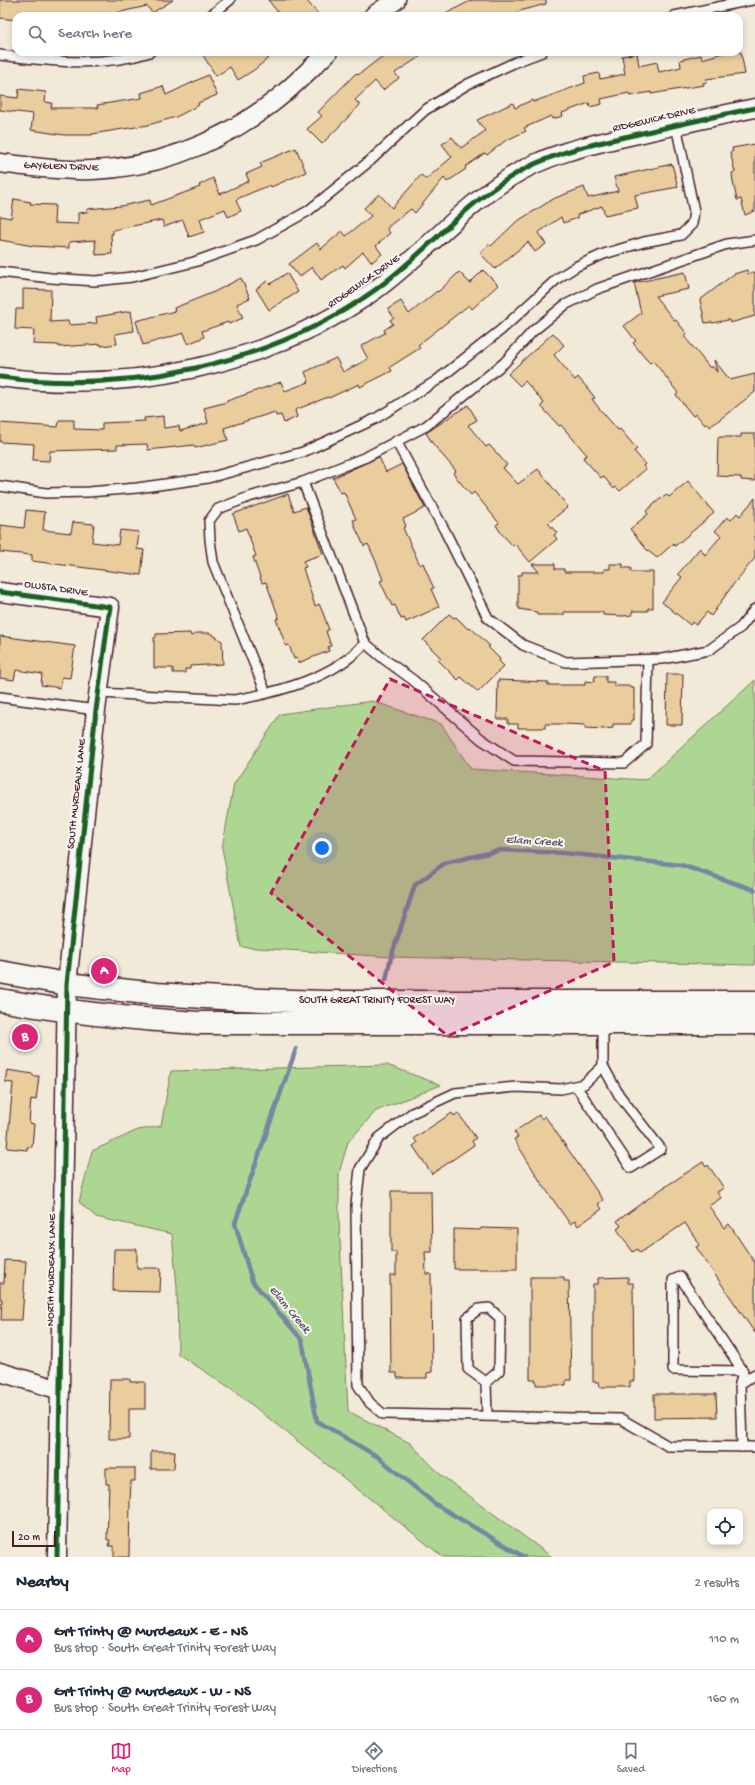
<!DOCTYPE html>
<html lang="en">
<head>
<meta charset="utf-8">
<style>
  :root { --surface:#fff; --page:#f6f6f7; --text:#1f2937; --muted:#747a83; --line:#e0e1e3; --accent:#db2777 }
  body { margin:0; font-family:"Gochi Hand",sans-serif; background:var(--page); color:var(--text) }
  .controls { position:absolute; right:12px; bottom:12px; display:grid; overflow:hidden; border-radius:8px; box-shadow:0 2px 6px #0003 }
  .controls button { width:36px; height:36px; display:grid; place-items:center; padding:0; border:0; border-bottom:1px solid var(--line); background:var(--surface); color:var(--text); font:20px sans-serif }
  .scale { position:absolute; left:12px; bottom:10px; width:44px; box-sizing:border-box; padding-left:4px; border:2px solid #4a1f2b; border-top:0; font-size:11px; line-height:14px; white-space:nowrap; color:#4a1f2b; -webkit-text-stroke:3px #f6f6f2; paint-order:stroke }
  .you { position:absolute; left:322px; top:848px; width:14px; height:14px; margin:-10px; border:3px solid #fff; border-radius:50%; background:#1a73e8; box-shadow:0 0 0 6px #1a73e833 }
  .badge { display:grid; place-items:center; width:26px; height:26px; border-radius:50%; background:var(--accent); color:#fff; font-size:13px; font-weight:700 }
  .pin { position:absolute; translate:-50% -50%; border:2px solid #fff; box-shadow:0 1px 4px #0006 }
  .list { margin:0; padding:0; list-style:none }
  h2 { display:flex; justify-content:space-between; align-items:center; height:52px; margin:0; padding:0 16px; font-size:17px }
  h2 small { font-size:13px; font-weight:400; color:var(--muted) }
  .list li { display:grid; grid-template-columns:26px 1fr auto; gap:12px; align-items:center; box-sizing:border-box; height:60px; padding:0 16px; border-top:1px solid var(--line) }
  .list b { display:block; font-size:15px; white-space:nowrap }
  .list p { margin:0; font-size:13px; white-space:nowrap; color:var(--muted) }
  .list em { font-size:13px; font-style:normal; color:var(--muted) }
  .icon { flex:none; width:22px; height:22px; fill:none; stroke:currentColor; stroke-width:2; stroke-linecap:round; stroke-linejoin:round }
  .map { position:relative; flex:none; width:755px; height:1557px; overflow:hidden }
  .search { position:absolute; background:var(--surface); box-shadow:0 2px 6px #0003; left:12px; right:12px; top:12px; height:44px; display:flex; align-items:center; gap:10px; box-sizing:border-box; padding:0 14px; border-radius:12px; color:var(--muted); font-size:15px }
  .sheet { height:172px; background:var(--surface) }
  nav { display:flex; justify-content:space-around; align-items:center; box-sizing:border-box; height:56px; border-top:1px solid var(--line); background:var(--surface); font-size:11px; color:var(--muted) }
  nav a { display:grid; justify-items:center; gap:2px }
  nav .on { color:var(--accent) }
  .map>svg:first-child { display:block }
</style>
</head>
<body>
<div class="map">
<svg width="755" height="1557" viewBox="0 0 755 1557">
  <rect width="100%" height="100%" fill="#f2ead8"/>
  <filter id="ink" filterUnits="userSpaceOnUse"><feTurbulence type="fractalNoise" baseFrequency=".025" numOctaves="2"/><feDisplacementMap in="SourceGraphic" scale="8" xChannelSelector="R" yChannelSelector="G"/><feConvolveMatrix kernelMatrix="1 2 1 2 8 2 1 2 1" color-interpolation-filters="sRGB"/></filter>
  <g filter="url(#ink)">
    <g fill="#aed693" stroke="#7c7a5f">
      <polygon points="755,680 755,965 391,957 241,947 222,848 234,784 280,714 372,701 441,724 471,769 646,780"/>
      <polygon points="387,1065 441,1085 376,1111 348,1142 339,1173 339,1219 348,1411 410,1443 441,1475 552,1557 443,1557 232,1389 178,1354 177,1287 172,1234 96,1217 79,1202 92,1151 138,1130 161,1126 171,1071"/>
    </g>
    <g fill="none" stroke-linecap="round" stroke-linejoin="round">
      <g stroke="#7686a3" stroke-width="4.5">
        <polyline points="386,980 391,957 415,885 445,863 501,850 563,853 681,865 755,890"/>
        <polyline points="296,1049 235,1223 252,1281 302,1340 317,1421 378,1457 435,1504 524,1557"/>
      </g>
    </g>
    <g fill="#e9cd9d" stroke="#4a1f2b">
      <polygon points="0,0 173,0 152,13 147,6 116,13 116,16 16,16 16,20 0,18"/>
      <polygon points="268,0 306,0 320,16 281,16"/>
      <polygon points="472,0 546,0 546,4 516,12 517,16 441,16"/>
      <polygon points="201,52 276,52 254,70 238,80 230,67 216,76"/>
      <polygon points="388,52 427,52 395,73 399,78 383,90 375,81 355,100 360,105 322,144 307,129 322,116 318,112 356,73 358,75"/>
      <polygon points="726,52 741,52 745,74 706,79 707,82 703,83 704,85 651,94 651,92 630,96 629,93 601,99 602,104 590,107 589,103 562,113 563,116 552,119 551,116 524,128 526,131 505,141 487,155 485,153 465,167 466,169 447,182 444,178 415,213 411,209 389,226 387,229 390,233 376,246 382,254 372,262 363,252 345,268 343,265 321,280 312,267 299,277 289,264 317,243 321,249 342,231 346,236 371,216 364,208 379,194 392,208 421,175 426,179 452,157 442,144 452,137 461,148 485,131 477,120 513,103 515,108 532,100 533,102 585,83 584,76 599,73 600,79 625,74 622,56 637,53 639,66 657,62 659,72 681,67 680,60 701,55 702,59"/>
      <polygon points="208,75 217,95 198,103 199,105 176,117 148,125 92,134 92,135 64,135 31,130 33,114 0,110 0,96 18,98 19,89 46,92 45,102 52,103 51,108 98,108 97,105 142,98 141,93 163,86 166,95"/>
      <polygon points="755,144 755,211 745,215 741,199 737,200 733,182 732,173 735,172 730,152 733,151 732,148"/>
      <polygon points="296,148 306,172 271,187 270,185 239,198 236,201 241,211 228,217 225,209 200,219 204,232 189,237 183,220 164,227 162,220 113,230 113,234 111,234 112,254 96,255 95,240 69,242 69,248 33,246 0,240 0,216 11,218 14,199 31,202 30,204 55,205 54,223 78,224 78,213 87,212 87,209 121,206 150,200 151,205 200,187 199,185 213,178 220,194 249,181 246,174 262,167 260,163"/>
      <polygon points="672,164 678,187 635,195 638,208 605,215 602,206 577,215 578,218 563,223 561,217 538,233 546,244 535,252 528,242 495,269 480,253 489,244 491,246 516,222 555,198 584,187 588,198 618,191 614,177"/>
      <polygon points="483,270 498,285 472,309 469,305 418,345 420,348 390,367 392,371 360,387 359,384 329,398 328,397 295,410 297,417 284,423 281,415 276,416 275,412 224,428 228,440 195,448 194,445 148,450 147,444 117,445 117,449 50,451 49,461 33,460 34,444 0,442 0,423 58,427 59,420 74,420 74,429 102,430 102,423 145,421 144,418 163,416 164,428 179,426 180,431 208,423 204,408 227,402 227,401 281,382 285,391 309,382 305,372 336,358 343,372 368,359 361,346 385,333 384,330 393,324 390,320 394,318 388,309 401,301 409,314 437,291 438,292 459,272 470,283"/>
      <polygon points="747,270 748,274 755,272 755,316 730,323 729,320 712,323 712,322 705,323 700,300 734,274"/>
      <polygon points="685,272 689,289 655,296 674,320 676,320 687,334 684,336 710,368 712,366 717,372 714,360 730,380 755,374 755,392 710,427 708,423 705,425 696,414 693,416 676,395 678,393 663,373 653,361 650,363 645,358 633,343 636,341 624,326 641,313 634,283"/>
      <polygon points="287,273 298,292 269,310 256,289 267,281 270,284"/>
      <polygon points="241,278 250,298 237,304 243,318 229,324 228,322 202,331 204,337 188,344 184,333 143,345 136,321 175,311 174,308 214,292"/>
      <polygon points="23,289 51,290 50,322 68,321 69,325 97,323 96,317 131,311 134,331 115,334 117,344 101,346 101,344 59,347 58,345 33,344 34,330 15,329 16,309 23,309"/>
      <polygon points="553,333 564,345 554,355 575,380 578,377 589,390 595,398 592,399 598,407 618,430 620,429 631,442 637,449 634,451 645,464 643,466 646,469 620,491 616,487 614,489 603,476 601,478 583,458 587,455 561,425 559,426 541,406 544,403 525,381 520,386 508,374"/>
      <polygon points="468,405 477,420 468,425 486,447 489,445 495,451 507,465 503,468 518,484 538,469 568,507 548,523 557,533 554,535 557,539 530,562 515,544 513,546 501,533 496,525 499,523 474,492 471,495 459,481 453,473 456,471 433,444 426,433"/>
      <polygon points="741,434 755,434 755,481 741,480 741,477 717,476 718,437 741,437"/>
      <polygon points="379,457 386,472 402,464 425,508 403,519 406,526 403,528 420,565 423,563 430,580 434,588 431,589 439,607 406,622 404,618 401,619 395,605 392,606 380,581 383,580 377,564 368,544 364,546 356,529 353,520 356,519 344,492 341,493 333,478"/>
      <polygon points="688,481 714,513 675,546 673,544 657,558 647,550 630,529 648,514 646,511 660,499 667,495 669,497"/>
      <polygon points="288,494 294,511 306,507 323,554 303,561 306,567 303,568 315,606 319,604 323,613 329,630 326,631 331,646 328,647 329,651 298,663 297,658 294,659 289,645 286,646 276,619 279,618 266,582 262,583 256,566 253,557 256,556 246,528 239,531 233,514"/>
      <polygon points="755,498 755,558 732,586 711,616 707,612 696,625 692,622 690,625 662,602 682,577 678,574 700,548 705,555 721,536 715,531 727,517 731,520 737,513 740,516"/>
      <polygon points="26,510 45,512 43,530 71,533 73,522 94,524 92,542 118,545 120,530 139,532 137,549 144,550 141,575 32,561 32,555 0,552 0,525 24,528"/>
      <polygon points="532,564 555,564 555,569 564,569 564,572 604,572 604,569 610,569 610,564 623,564 623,568 631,568 631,572 653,572 653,608 648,608 648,611 632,611 632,615 623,616 603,615 603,612 564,612 564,615 537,615 537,612 519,609 519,607 518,607 518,575 522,575 522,572 539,572"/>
      <polygon points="449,614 454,618 456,617 468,629 470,627 490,646 488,647 500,659 499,661 504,666 478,692 461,677 458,680 438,660 441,658 423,640"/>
      <polygon points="190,633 191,636 197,633 210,633 222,641 223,664 190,666 190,669 185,669 185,673 173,673 173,668 154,668 154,638 156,637 156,634"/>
      <polygon points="0,636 75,646 70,678 62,677 60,688 41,685 42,674 16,670 14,680 0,678"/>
      <polygon points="667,674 683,674 682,725 666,725"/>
      <polygon points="595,676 606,676 606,682 614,682 614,686 630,686 630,688 634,688 634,720 631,720 631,724 613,724 613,728 604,729 585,728 585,725 564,724 545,724 545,728 518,728 518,724 508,724 508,719 497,719 498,680 548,682 548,685 585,685 585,681 594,682"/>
      <polygon points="7,1070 33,1074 33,1076 39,1076 36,1100 31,1099 29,1123 34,1124 32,1147 27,1147 27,1150 7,1148 13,1083 5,1082"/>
      <polygon points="452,1113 454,1116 458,1113 476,1138 472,1141 474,1145 432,1174 413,1146 417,1143 414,1138"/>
      <polygon points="539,1115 541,1119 545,1116 603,1200 598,1204 602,1209 578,1226 575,1221 570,1224 540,1181 514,1139 518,1137 514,1132"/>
      <polygon points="703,1162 706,1167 708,1165 724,1188 717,1192 721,1198 709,1206 724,1228 729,1224 755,1263 755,1333 696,1247 700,1245 685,1223 640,1253 637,1249 633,1252 617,1229 621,1226 617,1221 660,1190"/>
      <polygon points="391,1191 431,1191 432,1252 425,1252 426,1274 431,1274 432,1372 427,1373 427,1378 397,1378 397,1373 391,1373 390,1275 396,1275 396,1252 391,1252"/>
      <polygon points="481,1228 517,1229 517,1269 454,1269 454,1229 480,1230"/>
      <polygon points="114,1249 137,1249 137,1268 161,1268 160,1292 113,1291"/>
      <polygon points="5,1260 26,1261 22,1320 1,1320 2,1299 0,1299 0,1283 4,1283"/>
      <polygon points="530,1277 564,1277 564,1281 569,1281 571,1380 566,1380 566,1385 536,1385 536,1380 530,1380"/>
      <polygon points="628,1277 628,1283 633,1283 634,1381 630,1381 630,1387 600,1387 599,1382 593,1382 593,1284 598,1284 598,1278"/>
      <polygon points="110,1379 130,1379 130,1382 145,1382 145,1409 129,1409 129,1439 109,1439"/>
      <polygon points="654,1394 716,1394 717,1417 654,1418"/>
      <polygon points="151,1451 175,1451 174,1469 151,1469"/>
      <polygon points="106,1468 135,1468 135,1481 131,1481 130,1501 129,1557 114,1557 114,1546 109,1546 110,1540 107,1540 109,1484 106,1484"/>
    </g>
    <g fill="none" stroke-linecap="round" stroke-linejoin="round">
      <defs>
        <g id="service">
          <polyline points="210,16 230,0"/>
          <polyline points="674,16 752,0"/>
          <path d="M0,55C51,61 100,68 150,52"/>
          <polyline points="0,272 51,278 95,281 132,277 194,262 256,240 308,211 371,160 425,110 468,84 518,61 542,52"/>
          <polyline points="396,441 445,531 488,618 523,645 566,662 662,659 709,650 741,627 755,609"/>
          <polyline points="303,482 365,643 384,659 413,680 481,739 514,761 624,763 646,744 648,660"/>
          <polyline points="0,486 46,493 88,492 137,488 208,478 303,452 375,419 436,381 501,330 558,278 577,266 604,254 644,242 681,235 692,224 694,211 676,125"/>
          <path d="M99,693L235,700C279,692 334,678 365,643"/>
          <polyline points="266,693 213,562 210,540 209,521 218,509 249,497 303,482 366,457 426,426 504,363 533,331 565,305 597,289 727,244 755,240"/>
          <polyline points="0,697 96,710"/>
          <polyline points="603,1066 584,1084 561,1089 516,1087 455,1093 412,1113 379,1138 360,1169 356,1205 358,1385 370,1403 383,1414 621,1419 668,1446 755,1447"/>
          <polyline points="576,1086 631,1168 661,1149 619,1095 603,1066 603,1023"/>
          <polyline points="486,1382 468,1369 467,1318 479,1309 489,1308 500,1318 499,1371 486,1382 487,1416"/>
          <polyline points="740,1384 743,1371 673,1370 673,1280 680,1277 743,1371"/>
          <polyline points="742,1447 740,1384 755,1374"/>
        </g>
        <g id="minor">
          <polyline points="373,16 396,0"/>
          <path d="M0,163C31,167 62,171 93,170C159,167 220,142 272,103C292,88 310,69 328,52"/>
          <path d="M0,377C127,394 270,365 375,290C422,256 460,209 509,178C547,153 594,144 638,134C677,125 716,116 755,108"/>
          <polyline points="0,592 110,607 96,710 67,984 57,1557"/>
          <polyline points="0,1372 60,1390"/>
        </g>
        <g id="primary">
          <polyline points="0,972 67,984 156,994 237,999 324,1002 755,1002"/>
          <path d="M0,1000C66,1012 132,1019 199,1023H755"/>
        </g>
      </defs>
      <use href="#service" stroke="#4a1f2b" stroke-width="12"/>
      <use href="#minor" stroke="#4a1f2b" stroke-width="21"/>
      <use href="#primary" stroke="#4a1f2b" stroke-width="25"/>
      <use href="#service" stroke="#f6f6f2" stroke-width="9"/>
      <use href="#minor" stroke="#f6f6f2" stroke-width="18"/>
      <use href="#primary" stroke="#f6f6f2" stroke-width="22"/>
      <defs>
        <g id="cycleway">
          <path d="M0,377C127,394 270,365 375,290C422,256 460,209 509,178C547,153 594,144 638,134C677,125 716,116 755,108"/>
          <polyline points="0,592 110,607 96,710 67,984 57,1557"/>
        </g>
      </defs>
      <use href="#cycleway" stroke="#f6f6f2" stroke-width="8"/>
      <use href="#cycleway" stroke="#1b5e20" stroke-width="5"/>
    </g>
  </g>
  <path fill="#c2185b" fill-opacity="0.2" stroke="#c2185b" stroke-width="3" stroke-dasharray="8 5" stroke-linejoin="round" d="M390,679L605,771L614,962L448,1036L271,893Z"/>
  <g text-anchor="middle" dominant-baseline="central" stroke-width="4" stroke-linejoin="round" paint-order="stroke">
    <g font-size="11" fill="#4a1f2b" stroke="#f6f6f2">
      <text transform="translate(654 120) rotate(-13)">RIDGEWICK DRIVE</text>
      <text transform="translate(61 167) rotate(2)">GAYGLEN DRIVE</text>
      <text transform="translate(364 282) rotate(-35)">RIDGEWICK DRIVE</text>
      <text transform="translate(56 589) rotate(8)">OLUSTA DRIVE</text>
      <text transform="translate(77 794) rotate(-84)">SOUTH MURDEAUX LANE</text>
      <text x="377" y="1001">SOUTH GREAT TRINITY FOREST WAY</text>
      <text transform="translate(52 1270) rotate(-89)">NORTH MURDEAUX LANE</text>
    </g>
    <g font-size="12" font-style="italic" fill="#605367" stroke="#f6f6f2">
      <text transform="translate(534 842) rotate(3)">Elam Creek</text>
      <text transform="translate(289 1310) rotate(50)">Elam Creek</text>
    </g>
  </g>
</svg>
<div class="controls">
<button><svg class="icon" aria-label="locate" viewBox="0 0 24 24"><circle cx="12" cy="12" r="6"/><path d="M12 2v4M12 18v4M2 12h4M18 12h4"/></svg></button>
</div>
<div class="scale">20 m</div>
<div class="you"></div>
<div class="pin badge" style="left:104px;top:971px">A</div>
<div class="pin badge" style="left:25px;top:1037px">B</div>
<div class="search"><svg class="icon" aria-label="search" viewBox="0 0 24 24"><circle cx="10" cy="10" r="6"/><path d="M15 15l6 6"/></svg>Search here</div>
</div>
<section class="sheet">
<h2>Nearby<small>2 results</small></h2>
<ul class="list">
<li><span class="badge">A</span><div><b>Grt Trinty @ Murdeaux - E - NS</b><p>Bus stop · South Great Trinity Forest Way</p></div><em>110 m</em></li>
<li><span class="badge">B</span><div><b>Grt Trinty @ Murdeaux - W - NS</b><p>Bus stop · South Great Trinity Forest Way</p></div><em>160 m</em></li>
</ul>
</section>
<nav>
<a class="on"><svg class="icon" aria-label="map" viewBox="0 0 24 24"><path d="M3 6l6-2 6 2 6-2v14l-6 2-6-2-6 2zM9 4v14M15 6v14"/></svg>Map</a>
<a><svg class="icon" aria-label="directions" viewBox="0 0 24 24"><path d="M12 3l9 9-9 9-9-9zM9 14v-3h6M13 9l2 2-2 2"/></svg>Directions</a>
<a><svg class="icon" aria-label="saved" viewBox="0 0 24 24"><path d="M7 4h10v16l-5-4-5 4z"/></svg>Saved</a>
</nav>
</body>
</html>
